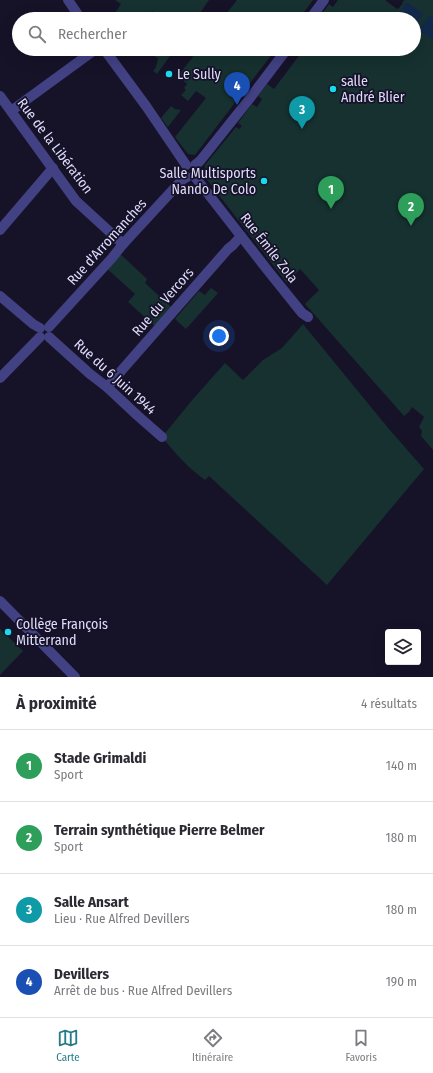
<!DOCTYPE html>
<html lang="fr">
<head>
<meta charset="utf-8">
<style>
  :root { --surface:#fff; --page:#f7f7f7; --text:#2b2b33; --muted:#7c7c81; --line:#e1e1e2; --accent:#227b87 }
  body { margin:0; font-family:"Fira Sans Condensed",sans-serif; background:var(--page); color:var(--text) }
  .controls { position:absolute; right:12px; bottom:12px; display:grid; overflow:hidden; border-radius:4px; box-shadow:0 4px 16px #0002 }
  .controls button { width:36px; height:36px; display:grid; place-items:center; padding:0; border:0; border-bottom:1px solid var(--line); background:var(--surface); color:var(--text); font:20px sans-serif }
  .you { position:absolute; left:219px; top:336px; width:14px; height:14px; margin:-10px; border:3px solid #fff; border-radius:50%; background:#1a73e8; box-shadow:0 0 0 6px #1a73e833 }
  .badge { display:grid; place-items:center; width:26px; height:26px; border-radius:50%; background:var(--accent); color:#fff; font-size:13px; font-weight:700 }
  .pin { position:absolute; translate:-50% -33px; filter:drop-shadow(0 1px 2px #0008) }
  .pin::after { content:''; position:absolute; top:21px; width:14px; height:12px; background:inherit; clip-path:polygon(0 0,100% 0,50% 100%) }
  .list { margin:0; padding:0; list-style:none }
  h2 { display:flex; justify-content:space-between; align-items:center; height:52px; margin:0; padding:0 16px; font-size:17px }
  h2 small { font-size:13px; font-weight:400; color:var(--muted) }
  .list li { display:grid; grid-template-columns:26px 1fr auto; gap:12px; align-items:center; box-sizing:border-box; height:72px; padding:0 16px; border-top:1px solid var(--line) }
  .list b { display:block; font-size:15px; white-space:nowrap }
  .list p { margin:0; font-size:13px; white-space:nowrap; color:var(--muted) }
  .list em { font-size:13px; font-style:normal; color:var(--muted) }
  .icon { flex:none; width:22px; height:22px; fill:none; stroke:currentColor; stroke-width:2; stroke-linecap:round; stroke-linejoin:round }
  .map { position:relative; flex:none; width:433px; height:677px; overflow:hidden }
  .search { position:absolute; background:var(--surface); box-shadow:0 4px 16px #0002; left:12px; right:12px; top:12px; height:44px; display:flex; align-items:center; gap:10px; box-sizing:border-box; padding:0 14px; border-radius:22px; color:var(--muted); font-size:15px }
  .sheet { height:340px; background:var(--surface) }
  nav { display:flex; justify-content:space-around; align-items:center; box-sizing:border-box; height:56px; border-top:1px solid var(--line); background:var(--surface); font-size:11px; color:var(--muted) }
  nav a { display:grid; justify-items:center; gap:2px }
  nav .on { color:var(--accent) }
  .map>svg:first-child { display:block }
</style>
</head>
<body>
<div class="map">
<svg width="433" height="677" viewBox="0 0 433 677">
  <rect width="100%" height="100%" fill="#161228"/>
  <g fill="#163130">
    <polygon points="115,0 209,0 196,19 155,19 158,14 152,11 147,19 103,19 108,13 113,16 121,4"/>
    <polygon points="237,0 313,0 299,19 222,19"/>
    <polygon points="338,0 385,0 397,9 399,8 403,3 402,2 405,0 433,0 433,450 421,436 422,431 419,427 424,417 412,407 409,412 404,416 305,304 319,290 300,269 287,283 204,176 205,165 236,127 239,129 242,126 238,123 252,104 257,107 262,99 258,96 267,84 274,89 304,49 414,49 414,19 318,19 329,4 333,7"/>
    <polygon points="152,49 175,49 157,74 153,71 156,67 158,58 152,55 155,51"/>
    <polygon points="199,49 202,49 209,55 214,49 276,49 195,155 188,154 175,137 206,98 196,91 188,101 181,95 186,90 184,88 187,84 178,76"/>
    <polygon points="171,106 175,109 181,110 168,127 161,118"/>
    <polygon points="117,251 147,279 145,283 170,306 175,309 158,329 128,302 135,294 104,266"/>
    <polygon points="211,288 218,293 186,329 175,319 199,291 205,295"/>
    <path d="M303,324L389,429L424,469L327,585L209,476L205,480C187,467 176,454 162,437L193,399L225,363L243,380L263,360L282,348Z"/>
    <polygon points="0,629 23,651 0,675"/>
  </g>
  <g fill="#13294b">
    <polygon points="407,2 423,14 414,27 414,19 395,19"/>
    <polygon points="429,16 433,19 433,40 419,30"/>
  </g>
  <g fill="none" stroke-linecap="round" stroke-linejoin="round">
    <g stroke="#424183" stroke-width="10">
      <polyline points="68,0 81,19"/>
      <polyline points="310,19 324,0"/>
      <polyline points="104,49 146,106 186,165"/>
      <polyline points="0,96 76,201 123,244"/>
      <polyline points="11,111 96,49"/>
      <polyline points="195,165 200,161 247,102 287,49"/>
      <polyline points="195,177 269,272 302,313 308,317"/>
      <polyline points="0,230 53,168"/>
      <polyline points="0,296 33,324 40,328"/>
      <polyline points="49,327 112,258 123,244 182,180 187,177"/>
      <polyline points="49,337 90,374 107,387 138,416 162,437"/>
      <polyline points="0,378 40,337"/>
      <polyline points="107,387 228,249 233,245 241,236"/>
      <polyline points="0,601 75,677"/>
    </g>
  </g>
  <g fill="#17dced" stroke="#161228" stroke-width="1.5">
    <circle cx="169" cy="74" r="4"/>
    <circle cx="333" cy="89" r="4"/>
    <circle cx="264" cy="181" r="4"/>
    <circle cx="8" cy="632" r="4"/>
  </g>
  <g text-anchor="middle" dominant-baseline="central" stroke-width="3.5" stroke-linejoin="round" paint-order="stroke">
    <g font-size="14" fill="#dfdcfc" stroke="#161228" text-anchor="start">
      <text x="177" y="74">Le Sully</text>
      <text x="341" y="81">salle<tspan x="341" dy="16">André Blier</tspan></text>
      <text x="256" y="173" text-anchor="end">Salle Multisports<tspan x="256" dy="16">Nando De Colo</tspan></text>
      <text x="16" y="624">Collège François<tspan x="16" dy="16">Mitterrand</tspan></text>
    </g>
    <g font-size="14" fill="#dfdcfc" stroke="#161228">
      <text transform="translate(55 146) rotate(53)">Rue de la Libération</text>
      <text transform="translate(107 242) rotate(-48)">Rue d'Arromanches</text>
      <text transform="translate(269 248) rotate(52)">Rue Émile Zola</text>
      <text transform="translate(163 302) rotate(-49)">Rue du Vercors</text>
      <text transform="translate(115 377) rotate(42)">Rue du 6 Juin 1944</text>
    </g>
  </g>
</svg>
<div class="controls">
<button><svg class="icon" aria-label="layers" viewBox="0 0 24 24"><path d="M12 4l9 5-9 5-9-5zM3 14l9 5 9-5"/></svg></button>
</div>
<div class="you"></div>
<div class="pin badge" style="left:331px;top:209px;background:#2e9e5b">1</div>
<div class="pin badge" style="left:411px;top:226px;background:#2e9e5b">2</div>
<div class="pin badge" style="left:302px;top:129px;background:#0f9aa8">3</div>
<div class="pin badge" style="left:237px;top:105px;background:#1a4fb4">4</div>
<div class="search"><svg class="icon" aria-label="search" viewBox="0 0 24 24"><circle cx="10" cy="10" r="6"/><path d="M15 15l6 6"/></svg>Rechercher</div>
</div>
<section class="sheet">
<h2>À proximité<small>4 résultats</small></h2>
<ul class="list">
<li><span class="badge" style="background:#2e9e5b">1</span><div><b>Stade Grimaldi</b><p>Sport</p></div><em>140 m</em></li>
<li><span class="badge" style="background:#2e9e5b">2</span><div><b>Terrain synthétique Pierre Belmer</b><p>Sport</p></div><em>180 m</em></li>
<li><span class="badge" style="background:#0f9aa8">3</span><div><b>Salle Ansart</b><p>Lieu · Rue Alfred Devillers</p></div><em>180 m</em></li>
<li><span class="badge" style="background:#1a4fb4">4</span><div><b>Devillers</b><p>Arrêt de bus · Rue Alfred Devillers</p></div><em>190 m</em></li>
</ul>
</section>
<nav>
<a class="on"><svg class="icon" aria-label="map" viewBox="0 0 24 24"><path d="M3 6l6-2 6 2 6-2v14l-6 2-6-2-6 2zM9 4v14M15 6v14"/></svg>Carte</a>
<a><svg class="icon" aria-label="directions" viewBox="0 0 24 24"><path d="M12 3l9 9-9 9-9-9zM9 14v-3h6M13 9l2 2-2 2"/></svg>Itinéraire</a>
<a><svg class="icon" aria-label="saved" viewBox="0 0 24 24"><path d="M7 4h10v16l-5-4-5 4z"/></svg>Favoris</a>
</nav>
</body>
</html>
